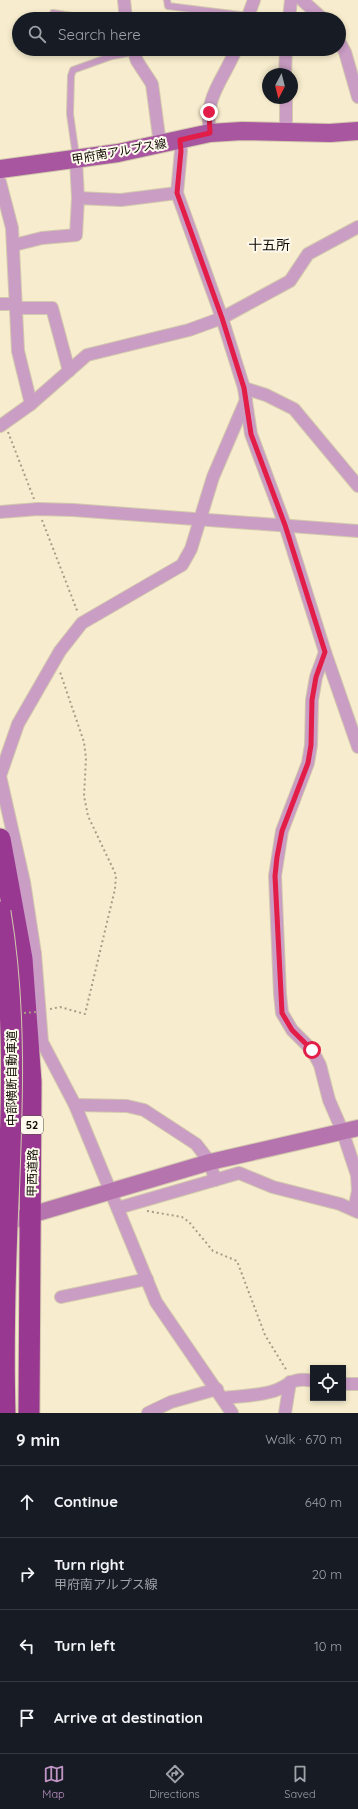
<!DOCTYPE html>
<html lang="en">
<head>
<meta charset="utf-8">
<style>
  :root { --surface:#171b24; --page:#242831; --text:#f1f3f6; --muted:#9ea1a6; --line:#363941; --accent:#c094c5 }
  body { margin:0; font-family:Quicksand,"Noto Sans JP",sans-serif; background:var(--page); color:var(--text) }
  .controls { position:absolute; right:12px; bottom:12px; display:grid; overflow:hidden; border-radius:0px; box-shadow:0 2px 6px #0003 }
  .controls button { width:36px; height:36px; display:grid; place-items:center; padding:0; border:0; border-bottom:1px solid var(--line); background:var(--surface); color:var(--text); font:20px sans-serif }
  .compass { position:absolute; left:262px; top:68px; width:36px; height:36px; border-radius:50%; background:var(--surface); box-shadow:0 2px 6px #0003; rotate:187deg }
  .stop { position:absolute; width:12px; height:12px; margin:-9px; border:3px solid #e11d48; border-radius:50%; background:#fff }
  .stop.end { background:#e11d48; border-color:#fff; box-shadow:0 1px 4px #0008 }
  .list { margin:0; padding:0; list-style:none }
  h2 { display:flex; justify-content:space-between; align-items:center; height:52px; margin:0; padding:0 16px; font-size:17px }
  h2 small { font-size:13px; font-weight:400; color:var(--muted) }
  .list li { display:grid; grid-template-columns:26px 1fr auto; gap:12px; align-items:center; box-sizing:border-box; height:72px; padding:0 16px; border-top:1px solid var(--line) }
  .list b { display:block; font-size:15px; white-space:nowrap }
  .list p { margin:0; font-size:13px; white-space:nowrap; color:var(--muted) }
  .list em { font-size:13px; font-style:normal; color:var(--muted) }
  .icon { flex:none; width:22px; height:22px; fill:none; stroke:currentColor; stroke-width:2; stroke-linecap:round; stroke-linejoin:round }
  .map { position:relative; flex:none; width:358px; height:1413px; overflow:hidden }
  .search { position:absolute; background:var(--surface); box-shadow:0 2px 6px #0003; left:12px; right:12px; top:12px; height:44px; display:flex; align-items:center; gap:10px; box-sizing:border-box; padding:0 14px; border-radius:22px; color:var(--muted); font-size:15px }
  .sheet { height:340px; background:var(--surface) }
  nav { display:flex; justify-content:space-around; align-items:center; box-sizing:border-box; height:56px; border-top:1px solid var(--line); background:var(--surface); font-size:11px; color:var(--muted) }
  nav a { display:grid; justify-items:center; gap:2px }
  nav .on { color:var(--accent) }
  .map>svg:first-child { display:block }
</style>
</head>
<body>
<div class="map">
<svg width="358" height="1413" viewBox="0 0 358 1413">
  <rect width="100%" height="100%" fill="#f7eccd"/>
  <g fill="none" stroke-linecap="round" stroke-linejoin="round">
    <defs>
      <g id="lane">
        <polyline points="167,0 168,6 248,16"/>
        <polyline points="53,13 91,19"/>
        <polyline points="98,19 125,18"/>
        <polyline points="76,156 70,114 71,76 73,70 112,56 134,52"/>
      </g>
      <g id="street">
        <polyline points="124,0 126,19"/>
        <polyline points="302,0 323,19"/>
        <polyline points="247,19 254,0"/>
        <polyline points="289,19 291,0"/>
        <polyline points="339,41 345,52 358,97"/>
        <polyline points="133,49 137,61 152,84 160,144"/>
        <polyline points="285,74 286,49"/>
        <polyline points="286,98 286,132"/>
        <path d="M210,133C209,126 208,119 209,112C212,89 228,70 236,49"/>
        <polyline points="180,140 181,151 177,193 222,318 244,388 251,434 285,525 325,652 358,747"/>
        <polyline points="0,182 12,228 18,351 31,404"/>
        <polyline points="78,198 121,200 177,193"/>
        <polyline points="14,245 42,238 76,235 78,198 76,160"/>
        <polyline points="0,304 16,304"/>
        <polyline points="16,308 52,308 69,371"/>
        <polyline points="244,388 266,395 294,409 358,486"/>
        <polyline points="0,426 31,404 87,355 189,330 222,318 290,281 308,254 358,227"/>
        <polyline points="0,512 38,509 73,510 358,531"/>
        <polyline points="325,652 316,677 312,700 311,745 308,763 282,831 275,876 280,994 282,1013 292,1030 312,1050 320,1065 329,1100 342,1130 357,1175 358,1191 354,1210"/>
        <polyline points="35,954 42,1042 75,1105 156,1302 232,1413"/>
        <polyline points="17,959 35,954 24,882 0,776 18,724 60,651 82,623 182,565 191,549 213,477 246,400"/>
        <polyline points="75,1105 127,1106 144,1110 196,1144 210,1162 215,1180"/>
        <polyline points="118,1208 239,1173 273,1187 340,1204 358,1212"/>
        <polyline points="61,1297 147,1279"/>
        <polyline points="343,1384 358,1384"/>
        <path d="M223,1398C238,1396 255,1396 270,1392C289,1388 289,1376 313,1381"/>
        <polyline points="148,1413 171,1402 217,1389"/>
        <polyline points="285,1413 290,1382"/>
      </g>
      <polyline id="secondary" points="0,1224 210,1162 358,1128"/>
      <polyline id="primary" points="0,169 118,153 210,133 242,131 330,133 358,131"/>
      <polyline id="highway" points="0,839 22,959 31,1082 29,1413"/>
    </defs>
    <use href="#lane" stroke="#d2c8ad" stroke-width="8"/>
    <use href="#street" stroke="#d2c8ad" stroke-width="14"/>
    <use href="#secondary" stroke="#d2c8ad" stroke-width="18"/>
    <use href="#primary" stroke="#d2c8ad" stroke-width="20"/>
    <use href="#highway" stroke="#d2c8ad" stroke-width="23"/>
    <g stroke="#a69d86" stroke-width="2" stroke-dasharray="2 3" stroke-linecap="butt">
      <polyline points="8,432 34,499"/>
      <polyline points="42,520 78,613"/>
      <polyline points="50,1009 60,1007 85,1014 115,889 116,875 88,816 84,796 86,758 84,742 60,672"/>
      <polyline points="147,1211 182,1217 189,1222 213,1251 237,1261 265,1335 287,1371"/>
    </g>
    <use href="#lane" stroke="#ca9dc4" stroke-width="6"/>
    <use href="#street" stroke="#ca9dc4" stroke-width="12"/>
    <use href="#secondary" stroke="#b674af" stroke-width="16"/>
    <use href="#primary" stroke="#a7569f" stroke-width="18"/>
    <use href="#highway" stroke="#993891" stroke-width="21"/>
    <defs>
      <path id="highway-bridge" d="M0,912C16,1008 12,1105 8,1201C5,1272 3,1342 5,1413"/>
    </defs>
    <use href="#highway-bridge" stroke="#d2c8ad" stroke-width="23" stroke-linecap="butt"/>
    <polyline stroke="#a69d86" stroke-width="2" stroke-dasharray="2 3" stroke-linecap="butt" points="24,1013 37,1012"/>
    <use href="#highway-bridge" stroke="#993891" stroke-width="21"/>
  </g>
  <g fill="none" stroke-linecap="round" stroke-linejoin="round">
    <polyline stroke="#e11d48" stroke-width="5" points="209,112 210,133 180,140 181,151 177,193 222,318 244,388 251,434 285,525 325,652 316,677 312,700 311,745 308,763 282,831 277,857 275,876 282,1013 292,1030 312,1050"/>
  </g>
  <g text-anchor="middle" dominant-baseline="central" stroke-width="4" stroke-linejoin="round" paint-order="stroke">
    <rect fill="#fef9ed" stroke="#575249" stroke-width="1" x="21" y="1116" width="22" height="18" rx="3"/>
    <g font-size="11" font-weight="bold" fill="#0f0b03">
      <text x="32" y="1125">52</text>
    </g>
    <g font-size="12" fill="#0f0b03" stroke="#fef9ed">
      <text transform="translate(119 151) rotate(-10)">甲府南アルプス線</text>
      <text transform="translate(11 1078) rotate(-90)">中部横断自動車道</text>
      <text transform="translate(32 1173) rotate(-89)">甲西道路</text>
    </g>
    <g font-size="14" fill="#0f0b03" stroke="#fef9ed">
      <text x="269" y="245">十五所</text>
    </g>
  </g>
</svg>
<div class="controls">
<button><svg class="icon" aria-label="locate" viewBox="0 0 24 24"><circle cx="12" cy="12" r="6"/><path d="M12 2v4M12 18v4M2 12h4M18 12h4"/></svg></button>
</div>
<svg class="compass" viewBox="-18 -18 36 36"><path d="M0-13l5 13h-10z" fill="#e53935"/><path d="M0 13l5-13h-10z" fill="#9ea1a6"/></svg>
<div class="stop" style="left:312px;top:1050px"></div>
<div class="stop end" style="left:209px;top:112px"></div>
<div class="search"><svg class="icon" aria-label="search" viewBox="0 0 24 24"><circle cx="10" cy="10" r="6"/><path d="M15 15l6 6"/></svg>Search here</div>
</div>
<section class="sheet">
<h2>9 min<small>Walk · 670 m</small></h2>
<ul class="list">
<li><svg class="icon" aria-label="ahead" viewBox="0 0 24 24"><path d="M12 20V5M6 11l6-6 6 6"/></svg><div><b>Continue</b></div><em>640 m</em></li>
<li><svg class="icon" aria-label="right" viewBox="0 0 24 24"><path d="M7 20v-9h11M14 6l5 5-5 5"/></svg><div><b>Turn right</b><p>甲府南アルプス線</p></div><em>20 m</em></li>
<li><svg class="icon" aria-label="left" viewBox="0 0 24 24"><path d="M17 20v-9H6M10 6l-5 5 5 5"/></svg><div><b>Turn left</b></div><em>10 m</em></li>
<li><svg class="icon" aria-label="arrive" viewBox="0 0 24 24"><path d="M6 21V4h12l-3 4 3 4H6"/></svg><div><b>Arrive at destination</b></div></li>
</ul>
</section>
<nav>
<a class="on"><svg class="icon" aria-label="map" viewBox="0 0 24 24"><path d="M3 6l6-2 6 2 6-2v14l-6 2-6-2-6 2zM9 4v14M15 6v14"/></svg>Map</a>
<a><svg class="icon" aria-label="directions" viewBox="0 0 24 24"><path d="M12 3l9 9-9 9-9-9zM9 14v-3h6M13 9l2 2-2 2"/></svg>Directions</a>
<a><svg class="icon" aria-label="saved" viewBox="0 0 24 24"><path d="M7 4h10v16l-5-4-5 4z"/></svg>Saved</a>
</nav>
</body>
</html>
